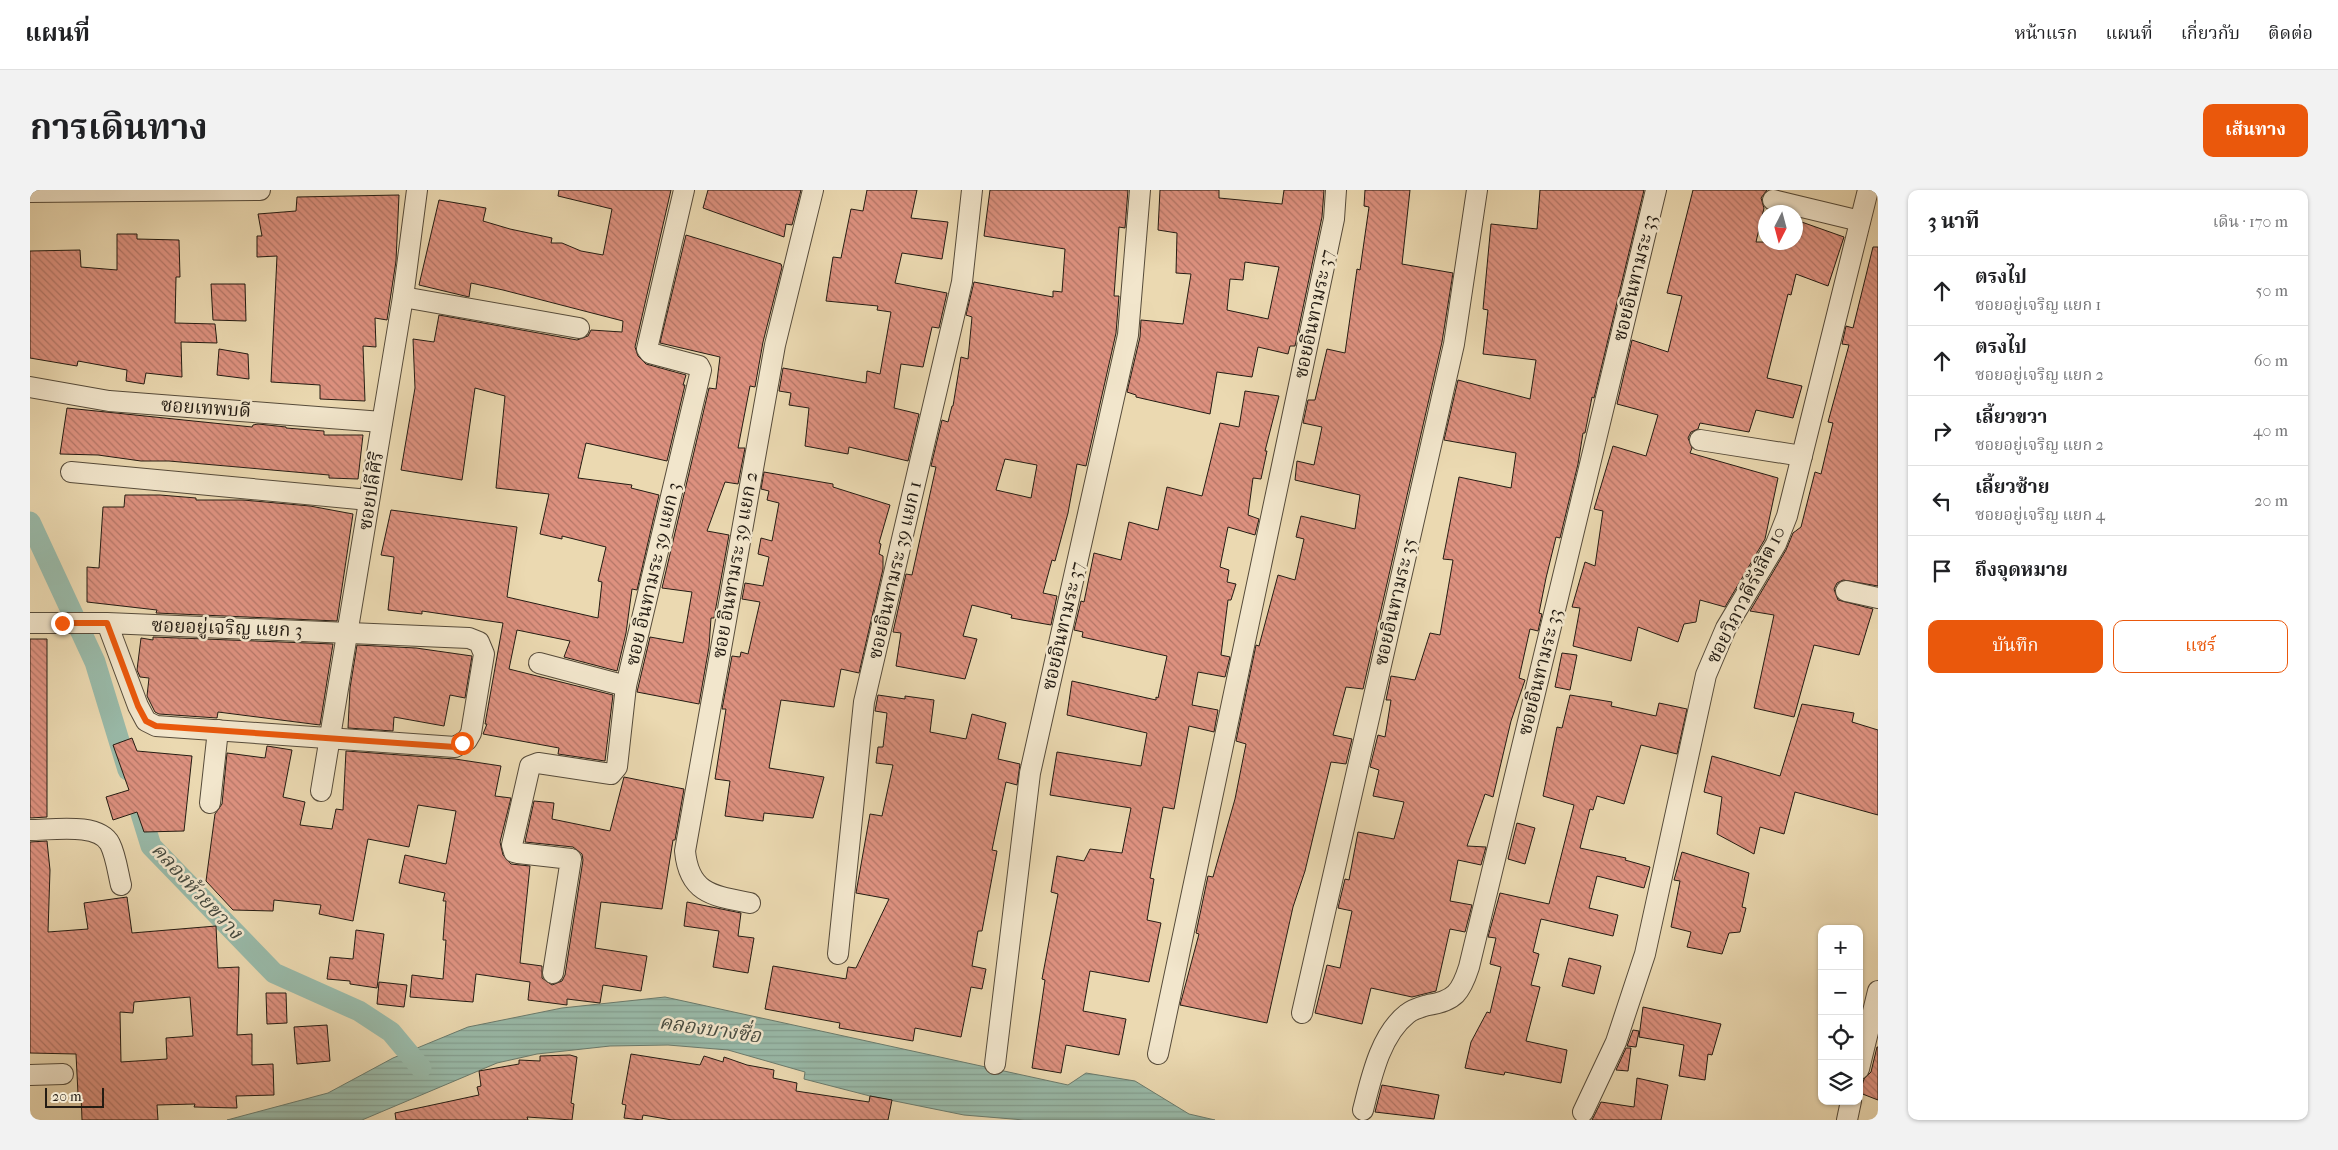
<!DOCTYPE html>
<html lang="th">
<head>
<meta charset="utf-8">
<style>
  :root { --surface:#fff; --page:#f2f2f2; --text:#202124; --muted:#757577; --line:#e0e0e0; --accent:#ea580c }
  body { margin:0; font-family:"IM FELL French Canon","Noto Serif Thai",serif; background:var(--page); color:var(--text) }
  .controls { position:absolute; right:15px; bottom:15px; display:grid; overflow:hidden; border-radius:10px; box-shadow:0 1px 4px #0004 }
  .controls button { width:45px; height:45px; display:grid; place-items:center; padding:0; border:0; border-bottom:1px solid var(--line); background:var(--surface); color:var(--text); font:25px sans-serif }
  .compass { position:absolute; left:1728px; top:15px; width:45px; height:45px; border-radius:50%; background:var(--surface); box-shadow:0 1px 4px #0004; rotate:186deg }
  .scale { position:absolute; left:15px; bottom:12px; width:59px; box-sizing:border-box; padding-left:5px; border:2px solid #241c13; border-top:0; font-size:14px; line-height:18px; white-space:nowrap; color:#241c13; -webkit-text-stroke:4px #f2e6cc; paint-order:stroke }
  .stop { position:absolute; width:15px; height:15px; margin:-11px; border:4px solid #ea580c; border-radius:50%; background:#fff }
  .stop.end { background:#ea580c; border-color:#fff; box-shadow:0 1px 5px #0008 }
  .list { margin:0; padding:0; list-style:none }
  h2 { display:flex; justify-content:space-between; align-items:center; height:65px; margin:0; padding:0 20px; font-size:21px }
  h2 small { font-size:16px; font-weight:400; color:var(--muted) }
  .list li { display:grid; grid-template-columns:32px 1fr auto; gap:15px; align-items:center; box-sizing:border-box; height:70px; padding:0 20px; border-top:1px solid var(--line) }
  .list b { display:block; font-size:19px; white-space:nowrap }
  .list p { margin:0; font-size:16px; white-space:nowrap; color:var(--muted) }
  .list em { font-size:16px; font-style:normal; color:var(--muted) }
  .actions { display:flex; gap:10px; padding:15px 20px }
  .actions a { flex:1; padding:11px 0; border:1px solid var(--accent); border-radius:10px; text-align:center; font-size:18px; color:var(--accent) }
  .actions .main { background:var(--accent); color:#fff }
  .icon { flex:none; width:28px; height:28px; fill:none; stroke:currentColor; stroke-width:2; stroke-linecap:round; stroke-linejoin:round }
  .map { position:relative; flex:none; width:1848px; height:930px; overflow:hidden; border-radius:10px }
  header { display:flex; align-items:center; gap:30px; box-sizing:border-box; height:70px; padding:0 25px; background:var(--surface); border-bottom:1px solid var(--line) }
  header strong { font-size:24px }
  nav { display:flex; gap:28px; margin-inline-start:auto; font-size:18px }
  .intro { display:flex; align-items:center; justify-content:space-between; box-sizing:border-box; height:120px; padding:0 30px }
  h1 { margin:0; font-size:35px }
  .button { padding:12px 22px; border-radius:10px; background:var(--accent); color:#fff; font-size:18px; font-weight:700 }
  main { display:flex; gap:30px; padding:0 30px }
  aside { flex:1; background:var(--surface); border-radius:10px; box-shadow:0 1px 4px #0004 }
  .map>svg:first-child { display:block }
</style>
</head>
<body>
<header>
<strong>แผนที่</strong>
<nav><a>หน้าแรก</a><a>แผนที่</a><a>เกี่ยวกับ</a><a>ติดต่อ</a></nav>
</header>
<div class="intro"><h1>การเดินทาง</h1><a class="button">เส้นทาง</a></div>
<main>
<div class="map">
<svg width="1848" height="930" viewBox="0 0 1848 930">
  <defs>
    <pattern id="water-rules" width="6" height="5" patternUnits="userSpaceOnUse" patternTransform="scale(1.25)"><rect width="6" height="5" fill="#99baa9"/><path d="M0 2.5h6" fill="none" stroke="#849f91"/></pattern>
    <pattern id="building-back-hatch" width="6" height="6" patternUnits="userSpaceOnUse" patternTransform="scale(1.25)"><rect width="6" height="6" fill="#dd917f"/><path d="M-1 5l2 2M0 0l6 6M5-1l2 2" fill="none" stroke="#b37667"/></pattern>
  </defs>
  <rect width="100%" height="100%" fill="#ebd9b1"/>
  <filter id="stains"><feTurbulence type="fractalNoise" baseFrequency=".004" numOctaves="4"/><feColorMatrix values="0 0 0 0 .2 0 0 0 0 .09 0 0 0 0 .02 0 0 0 .5 -.17"/></filter>
  <radialGradient id="worn" r=".72"><stop offset=".6" stop-color="#630" stop-opacity="0"/><stop offset="1" stop-color="#630" stop-opacity=".3"/></radialGradient>
  <polygon fill="url(#water-rules)" stroke="#6a7b6d" points="635,807 1038,895 1056,883 1105,891 1159,924 1185,930 994,930 934,925 840,906 774,889 775,882 698,860 638,855 580,856 507,864 467,873 332,930 197,930 298,903 363,868 438,837 532,818"/>
  <g fill="none" stroke-linecap="round" stroke-linejoin="round">
    <g stroke="#99baa9" stroke-width="21">
      <polyline points="0,332 65,472 98,580"/>
      <polyline points="108,614 121,656 244,783 329,821 361,842 391,878"/>
    </g>
  </g>
  <g fill="url(#building-back-hatch)" stroke="#241c13" fill-rule="evenodd">
    <polygon points="529,0 641,0 605,157 608,166 616,174 656,185 653,195 655,195 637,271 556,253 548,288 602,295 601,298 629,305 607,400 602,399 596,443 587,481 534,467 540,451 487,440 479,479 583,505 575,571 528,564 529,558 453,544 457,534 455,534 473,433 392,421 392,424 358,420 364,367 351,365 361,320 487,337 477,407 568,428 572,392 568,391 576,357 532,346 532,349 510,344 519,304 466,298 475,206 445,198 432,290 371,280 385,198 383,149 404,152 409,125 547,150 558,146 561,140 592,142 593,131 473,100 441,93 439,107 389,95 409,10 456,18 453,31 480,39 522,48 521,53 532,53 551,61 573,65 582,19 528,6"/>
    <polygon points="678,0 771,0 762,35 756,34 754,47 673,18"/>
    <polygon points="837,0 887,0 881,28 918,32 912,69 872,63 865,93 917,103 909,138 902,137 893,177 871,174 864,218 889,224 878,271 819,257 818,264 775,256 779,218 759,215 761,203 749,201 753,178 836,193 837,181 850,184 861,122 847,120 848,116 796,111 803,67 811,68 821,19 833,21"/>
    <path d="M960,0H1098L1095,38L1089,37L1084,106H1089L1086,143L1056,276L1047,274L1038,323L1025,371L1022,370L1013,403L1027,406L1021,435L981,428L982,425L942,415L933,446L947,449L935,489L866,476L871,443L863,442L876,384L882,385L906,277L901,276L912,230L918,232L922,216H923L931,167L938,169L942,127L936,125L944,92L1023,107V101L1032,102L1035,59L954,46ZM975,269L1007,275L1001,308L966,300Z"/>
    <path d="M1130,0H1189V8L1252,14L1254,0H1294L1292,27L1265,156H1260L1258,164L1228,157L1222,187L1187,182L1180,224L1106,207V205L1097,202L1110,147L1111,130L1153,134L1161,84L1146,83L1147,43L1128,40ZM1215,72L1249,77L1238,129L1197,120L1200,89L1213,90Z"/>
    <polygon points="1335,0 1380,0 1372,74 1423,83 1412,152 1333,499 1316,497 1303,545 1322,549 1316,574 1301,572 1275,681 1263,717 1237,833 1150,815 1169,744 1166,743 1178,686 1183,687 1205,609 1216,554 1206,551 1226,455 1229,456 1248,385 1265,390 1274,349 1266,347 1271,326 1325,339 1330,305 1265,290 1267,271 1284,275 1292,237 1273,233 1278,210 1285,210 1297,159 1315,163 1327,79 1330,80 1339,17 1334,16"/>
    <polygon points="1510,0 1614,0 1564,208 1562,207 1555,243 1553,243 1548,274 1530,348 1526,347 1516,388 1509,423 1512,424 1508,441 1500,439 1489,488 1495,490 1481,531 1463,607 1455,604 1437,656 1456,657 1451,675 1428,670 1420,711 1442,715 1435,742 1420,739 1406,801 1382,807 1341,798 1332,834 1285,823 1297,775 1310,778 1322,721 1308,718 1315,689 1319,690 1328,642 1364,649 1374,612 1343,606 1349,580 1340,577 1348,545 1355,547 1361,510 1356,510 1361,486 1385,490 1400,443 1410,445 1423,370 1413,369 1429,287 1481,298 1486,263 1414,250 1428,190 1500,209 1506,170 1453,164 1458,120 1453,119 1461,34 1507,39"/>
    <polygon points="1663,0 1737,0 1731,8 1734,18 1726,52 1766,52 1766,30 1814,47 1798,96 1766,84 1761,105 1758,104 1737,188 1772,196 1763,228 1726,220 1719,242 1670,233 1668,239 1661,242 1658,248 1662,258 1660,263 1748,288 1735,349 1695,417 1670,410 1666,432 1654,434 1648,452 1608,437 1601,471 1543,456 1550,418 1542,417 1555,372 1565,376 1573,321 1564,319 1583,256 1616,266 1628,225 1587,214 1602,150 1638,162 1652,106 1637,103"/>
    <polygon points="369,5 366,71 357,130 345,128 346,157 333,156 335,211 290,209 290,195 241,192 247,66 227,67 227,46 232,46 228,24 266,21 267,7"/>
    <polygon points="87,44 107,44 107,49 149,50 150,87 146,87 145,133 185,134 187,153 151,152 152,187 116,183 114,194 96,191 97,180 48,171 47,176 0,168 0,61 50,60 51,77 87,80"/>
    <polygon points="656,45 751,74 752,77 733,152 725,197 720,196 708,258 715,258 708,294 695,292 677,341 699,345 684,428 681,428 679,457 669,514 607,502 620,447 653,453 662,402 632,398 679,198 686,199 690,167 630,153"/>
    <polygon points="1843,57 1848,57 1848,396 1813,390 1807,393 1804,399 1808,410 1843,419 1829,465 1784,455 1764,527 1724,518 1744,425 1720,421 1756,360 1763,343 1771,337 1785,282 1791,284 1803,233 1798,232 1819,155 1812,154 1816,136 1823,138"/>
    <polygon points="181,94 215,94 216,131 183,130"/>
    <polygon points="189,159 218,164 219,189 187,185"/>
    <polygon points="1215,201 1249,206 1235,261 1237,261 1231,289 1223,288 1218,325 1229,329 1225,345 1198,337 1190,377 1199,380 1197,392 1206,394 1201,410 1198,410 1191,465 1200,467 1195,487 1168,482 1162,515 1188,520 1184,542 1159,536 1144,619 1133,617 1120,688 1124,689 1117,730 1131,733 1119,792 1060,781 1053,821 1096,829 1089,865 1036,855 1031,883 1002,878 1015,790 1012,789 1028,704 1021,702 1027,666 1054,671 1060,659 1092,663 1101,618 1020,605 1027,562 1111,576 1117,543 1037,525 1042,491 1126,510 1126,507 1128,508 1137,466 1052,447 1053,442 1044,440 1051,411 1054,412 1064,363 1091,370 1099,332 1128,340 1137,297 1172,306 1190,233 1209,237"/>
    <polygon points="37,218 222,237 223,235 228,234 256,237 256,238 294,241 294,245 333,245 328,289 299,288 299,285 139,271 111,271 68,265 30,264"/>
    <polygon points="734,282 803,294 803,297 860,315 849,353 851,354 849,364 853,366 853,379 829,483 811,479 804,517 751,510 739,578 794,587 783,628 734,623 733,631 695,626 700,591 685,589 696,519 692,519 702,466 710,467 711,462 718,464 730,412 712,409 715,393 733,396 739,367 728,364 731,348 742,351 749,313 737,310 739,301 731,299"/>
    <polygon points="95,305 130,305 166,308 166,310 213,310 280,316 323,324 307,431 126,423 127,420 57,412 57,377 69,378 73,317 94,317"/>
    <polygon points="123,447 303,454 290,535 188,522 187,528 129,524 125,522 117,506 119,488 110,487 107,480 111,448 123,450"/>
    <polygon points="0,449 17,449 17,627 0,628"/>
    <polygon points="327,455 386,458 442,466 435,508 420,505 414,536 364,527 363,541 318,538 320,498"/>
    <polygon points="1532,463 1547,465 1540,500 1525,497"/>
    <polygon points="848,505 875,509 875,506 904,510 900,542 936,549 942,524 976,533 968,569 990,574 987,595 976,592 962,660 967,661 952,741 948,741 942,776 956,779 952,799 941,797 931,847 885,838 883,851 809,838 810,833 735,819 743,776 816,789 818,777 826,778 859,709 826,703 840,624 852,626 863,575 846,573 848,557 853,557 857,523 845,521"/>
    <polygon points="1540,505 1582,512 1581,516 1626,526 1629,513 1657,519 1647,564 1611,555 1594,614 1567,606 1563,620 1560,619 1550,658 1596,668 1595,670 1620,677 1614,698 1567,686 1559,718 1588,725 1583,746 1511,729 1503,762 1509,764 1501,795 1510,797 1496,851 1537,860 1531,893 1475,882 1474,885 1435,878 1441,852 1457,822 1460,823 1471,777 1460,774 1466,748 1458,747 1470,703 1519,714 1544,615 1513,606 1527,537 1532,538"/>
    <polygon points="1772,514 1824,523 1822,532 1848,540 1848,625 1765,602 1754,644 1730,637 1724,664 1687,644 1692,607 1674,602 1682,566 1750,586"/>
    <polygon points="102,548 107,561 162,566 154,641 114,642 107,622 83,630 76,607 99,600 83,555"/>
    <polygon points="237,556 262,560 253,607 275,612 270,635 302,639 306,619 313,620 316,561 425,569 471,576 465,606 481,608 470,652 473,665 481,674 500,676 490,773 512,776 512,788 522,795 532,791 535,785 553,670 552,664 543,657 495,652 504,611 524,613 522,629 580,641 594,587 654,599 645,650 643,650 632,719 571,712 565,758 617,766 611,801 573,795 570,813 537,809 537,815 498,810 500,792 446,784 443,812 380,807 382,785 413,789 416,750 413,750 416,711 413,711 415,703 369,693 375,665 416,674 426,621 388,615 379,657 338,649 323,731 289,724 291,715 244,710 243,721 203,720 176,691 185,624 192,614 197,563 235,568"/>
    <polygon points="1487,633 1505,638 1495,674 1478,669"/>
    <path d="M17,651L20,680L18,742L58,739L54,713L97,707L102,743L186,736L188,778L209,777L207,845L222,844V875L243,874L244,905L206,906L207,918L164,917L165,914L127,915L128,930H52L51,904H48L46,864L0,863V652ZM160,807L163,846L136,848L137,869L91,872L90,822L103,823L104,812Z"/>
    <polygon points="1652,662 1719,683 1712,717 1716,718 1710,742 1699,743 1692,764 1657,757 1661,742 1641,737 1650,691 1644,690"/>
    <polygon points="657,712 711,723 708,746 724,748 718,783 683,777 689,741 654,736"/>
    <polygon points="326,740 354,744 347,798 320,794 320,791 297,789 300,767 323,769"/>
    <polygon points="1539,768 1571,776 1564,804 1532,796"/>
    <polygon points="349,792 377,795 374,817 347,814"/>
    <polygon points="236,803 256,803 257,833 237,834"/>
    <polygon points="1613,817 1691,834 1682,865 1678,864 1675,890 1649,886 1654,855 1609,847"/>
    <polygon points="297,835 300,871 267,874 264,837"/>
    <polygon points="1603,840 1609,841 1606,857 1597,856"/>
    <polygon points="1847,857 1848,857 1848,910 1830,903 1834,889 1841,882"/>
    <polygon points="1596,858 1601,858 1598,881 1586,880"/>
    <polygon points="601,864 670,875 674,866 693,872 694,867 717,875 744,880 743,888 767,893 766,901 839,912 840,906 862,910 858,930 642,930 613,925 612,930 594,928 596,915 592,914"/>
    <polygon points="540,865 547,867 541,913 544,914 542,930 497,927 498,930 366,930 365,923 449,905 447,897 451,896 449,881 489,874 489,870 510,871 510,866"/>
    <polygon points="1607,888 1638,895 1631,930 1562,930 1571,912 1604,917"/>
    <polygon points="1352,895 1409,905 1404,929 1345,922"/>
  </g>
  <g fill="none" stroke-linecap="round" stroke-linejoin="round">
    <defs>
      <g id="street">
        <polyline points="0,2 230,0"/>
        <polyline points="1743,10 1830,31"/>
        <polyline points="373,107 549,138"/>
        <polyline points="0,197 79,211 352,232"/>
        <polyline points="1670,250 1772,266"/>
        <polyline points="41,282 339,310"/>
        <polyline points="1816,401 1848,408"/>
        <polyline points="0,433 77,433 439,448 449,452 454,464 441,543 437,550 425,557 126,536 116,531 108,516 77,433"/>
        <polyline points="509,473 596,496"/>
        <polyline points="291,601 373,107 387,0"/>
        <polyline points="180,613 188,540"/>
        <path d="M0,640C22,640 69,632 80,654C86,666 88,683 91,695"/>
        <path d="M720,713C684,706 659,704 655,661L745,155L783,0"/>
        <polyline points="808,764 834,512 932,92 942,0"/>
        <polyline points="523,783 541,669 488,663 484,662 482,655 500,576 508,573 581,584 587,577 596,496 671,180 669,176 620,163 617,159 654,0"/>
        <polyline points="1272,823 1424,154 1447,0"/>
        <polyline points="1128,864 1304,29 1306,0"/>
        <polyline points="965,874 1000,583 1098,145 1110,0"/>
        <polyline points="1829,879 1848,801"/>
        <polyline points="0,885 33,884"/>
        <path d="M1333,920C1341,889 1350,845 1377,824C1383,819 1391,817 1398,815C1425,811 1431,802 1439,777L1626,0"/>
        <polyline points="1553,922 1586,852 1615,764 1676,485 1696,438 1746,354 1757,326 1838,0"/>
        <polyline points="1817,930 1821,911"/>
      </g>
    </defs>
    <use href="#street" stroke="#564b3a" stroke-width="22"/>
    <use href="#street" stroke="#f2e6cc" stroke-width="20"/>
  </g>
  <g fill="none" stroke-linecap="round" stroke-linejoin="round">
    <polyline stroke="#ea580c" stroke-width="6" points="32,433 77,433 108,516 116,531 126,536 425,557 432,553"/>
  </g>
  <g text-anchor="middle" dominant-baseline="central" stroke-width="5" stroke-linejoin="round" paint-order="stroke">
    <g font-size="19" fill="#241c13" stroke="#f2e6cc">
      <text transform="translate(1605 88) rotate(-76)">ซอยอินทามระ 33</text>
      <text transform="translate(1284 124) rotate(-78)">ซอยอินทามระ 37</text>
      <text transform="translate(176 218) rotate(4)">ซอยเทพบดี</text>
      <text transform="translate(341 301) rotate(-81)">ซอยปลีศิริ</text>
      <text transform="translate(705 375) rotate(-80)">ซอย อินทามระ 39 แยก 2</text>
      <text transform="translate(865 380) rotate(-77)">ซอยอินทามระ 39 แยก 1</text>
      <text transform="translate(623 384) rotate(-77)">ซอย อินทามระ 39 แยก 3</text>
      <text transform="translate(1716 405) rotate(-63)">ซอยวิภาวดีรังสิต 10</text>
      <text transform="translate(1365 412) rotate(-77)">ซอยอินทามระ 35</text>
      <text transform="translate(1033 436) rotate(-77)">ซอยอินทามระ 37</text>
      <text transform="translate(197 438) rotate(2)">ซอยอยู่เจริญ แยก 3</text>
      <text transform="translate(1510 482) rotate(-76)">ซอยอินทามระ 33</text>
    </g>
    <g font-size="20" font-style="italic" fill="#474b40" stroke="#f2e6cc">
      <text transform="translate(167 701) rotate(47)">คลองห้วยขวาง</text>
      <text transform="translate(680 839) rotate(8)">คลองบางซื่อ</text>
    </g>
  </g>
  <rect width="100%" height="100%" filter="url(#stains)"/>
  <rect width="100%" height="100%" fill="url(#worn)"/>
</svg>
<div class="controls">
<button>+</button>
<button>−</button>
<button><svg class="icon" aria-label="locate" viewBox="0 0 24 24"><circle cx="12" cy="12" r="6"/><path d="M12 2v4M12 18v4M2 12h4M18 12h4"/></svg></button>
<button><svg class="icon" aria-label="layers" viewBox="0 0 24 24"><path d="M12 4l9 5-9 5-9-5zM3 14l9 5 9-5"/></svg></button>
</div>
<svg class="compass" viewBox="-18 -18 36 36"><path d="M0-13l5 13h-10z" fill="#e53935"/><path d="M0 13l5-13h-10z" fill="#757577"/></svg>
<div class="scale">20 m</div>
<div class="stop" style="left:432px;top:553px"></div>
<div class="stop end" style="left:32px;top:433px"></div>
</div>
<aside>
<h2>3 นาที<small>เดิน · 170 m</small></h2>
<ul class="list">
<li><svg class="icon" aria-label="ahead" viewBox="0 0 24 24"><path d="M12 20V5M6 11l6-6 6 6"/></svg><div><b>ตรงไป</b><p>ซอยอยู่เจริญ แยก 1</p></div><em>50 m</em></li>
<li><svg class="icon" aria-label="ahead" viewBox="0 0 24 24"><path d="M12 20V5M6 11l6-6 6 6"/></svg><div><b>ตรงไป</b><p>ซอยอยู่เจริญ แยก 2</p></div><em>60 m</em></li>
<li><svg class="icon" aria-label="right" viewBox="0 0 24 24"><path d="M7 20v-9h11M14 6l5 5-5 5"/></svg><div><b>เลี้ยวขวา</b><p>ซอยอยู่เจริญ แยก 2</p></div><em>40 m</em></li>
<li><svg class="icon" aria-label="left" viewBox="0 0 24 24"><path d="M17 20v-9H6M10 6l-5 5 5 5"/></svg><div><b>เลี้ยวซ้าย</b><p>ซอยอยู่เจริญ แยก 4</p></div><em>20 m</em></li>
<li><svg class="icon" aria-label="arrive" viewBox="0 0 24 24"><path d="M6 21V4h12l-3 4 3 4H6"/></svg><div><b>ถึงจุดหมาย</b></div></li>
</ul>
<div class="actions"><a class="main">บันทึก</a><a>แชร์</a></div>
</aside>
</main>
</body>
</html>
